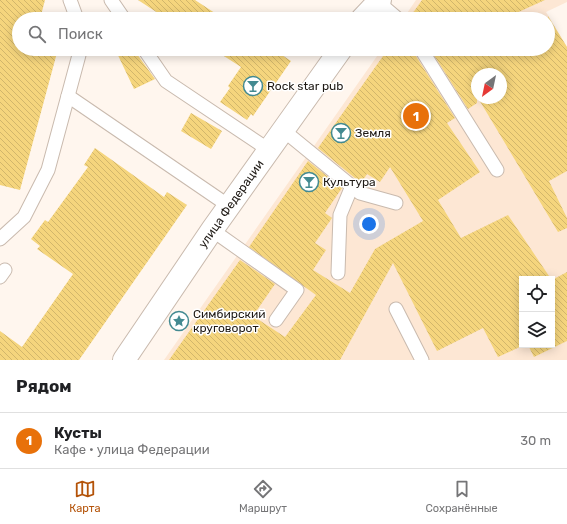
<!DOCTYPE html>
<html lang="ru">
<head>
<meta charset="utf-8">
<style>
  :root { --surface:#fff; --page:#f2f2f2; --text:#202124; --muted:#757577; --line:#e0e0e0; --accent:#b45309 }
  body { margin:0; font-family:Rubik,sans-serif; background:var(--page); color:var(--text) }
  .controls { position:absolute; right:12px; bottom:12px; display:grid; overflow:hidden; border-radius:0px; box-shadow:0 2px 10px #0003 }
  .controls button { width:36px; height:36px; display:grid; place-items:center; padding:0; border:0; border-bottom:1px solid var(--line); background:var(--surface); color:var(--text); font:20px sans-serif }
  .compass { position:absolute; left:471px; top:68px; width:36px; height:36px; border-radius:50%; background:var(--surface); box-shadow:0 2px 10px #0003; rotate:213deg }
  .you { position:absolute; left:369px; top:224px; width:14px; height:14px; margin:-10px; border:3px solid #fff; border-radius:50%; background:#1a73e8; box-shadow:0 0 0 6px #1a73e833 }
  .badge { display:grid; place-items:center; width:26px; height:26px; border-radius:50%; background:var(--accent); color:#fff; font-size:13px; font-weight:700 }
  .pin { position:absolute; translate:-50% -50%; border:2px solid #fff; box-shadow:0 1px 4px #0006 }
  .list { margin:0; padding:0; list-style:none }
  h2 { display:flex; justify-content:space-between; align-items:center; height:52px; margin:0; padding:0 16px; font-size:17px }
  h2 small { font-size:13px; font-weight:400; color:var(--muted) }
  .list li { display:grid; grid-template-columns:26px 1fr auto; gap:12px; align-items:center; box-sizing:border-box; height:56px; padding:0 16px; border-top:1px solid var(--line) }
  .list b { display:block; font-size:15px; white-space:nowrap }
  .list p { margin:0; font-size:13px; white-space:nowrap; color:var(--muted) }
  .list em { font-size:13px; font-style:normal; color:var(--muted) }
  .icon { flex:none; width:22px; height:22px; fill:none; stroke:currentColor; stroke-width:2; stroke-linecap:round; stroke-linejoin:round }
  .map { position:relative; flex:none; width:567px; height:360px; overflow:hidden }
  .search { position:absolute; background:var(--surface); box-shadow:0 2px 10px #0003; left:12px; right:12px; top:12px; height:44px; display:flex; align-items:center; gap:10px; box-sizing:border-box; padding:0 14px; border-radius:22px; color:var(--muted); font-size:15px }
  .sheet { height:108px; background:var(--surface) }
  nav { display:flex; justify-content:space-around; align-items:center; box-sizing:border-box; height:56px; border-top:1px solid var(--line); background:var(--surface); font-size:11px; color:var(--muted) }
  nav a { display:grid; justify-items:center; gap:2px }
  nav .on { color:var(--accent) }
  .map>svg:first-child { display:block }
</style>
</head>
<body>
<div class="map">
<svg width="567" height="360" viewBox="0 0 567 360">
  <defs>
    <pattern id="building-back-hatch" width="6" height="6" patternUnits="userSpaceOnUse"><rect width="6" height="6" fill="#f5d57d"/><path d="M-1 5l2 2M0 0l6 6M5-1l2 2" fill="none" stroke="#d2b66b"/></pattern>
  </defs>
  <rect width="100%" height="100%" fill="#fff6ee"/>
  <path fill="#fde7d4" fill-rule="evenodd" d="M416,0H567V2L546,12L567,47V360H164L382,49H548V19H403ZM477,74H501V98H477ZM522,279H552V345H522Z"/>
  <g fill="url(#building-back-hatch)">
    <polygon points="0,0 45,0 40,19 19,19 19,49 58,49 20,190 0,185"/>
    <polygon points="138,0 195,0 224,19 167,19"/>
    <polygon points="422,0 545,0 503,19 412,19 410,17"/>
    <polygon points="548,16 567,47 567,171 549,181 567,218 567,228 558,232 478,98 501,98 501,74 477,74 477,103 468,109 430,49 548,49"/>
    <polygon points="115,49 136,49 137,54 155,79 134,89"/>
    <polygon points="213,49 273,49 291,61 253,116 251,114 247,120 220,102 230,88 228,86 241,67"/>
    <polygon points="388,49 413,49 414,53 455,118 447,123 480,172 438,200 461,238 508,215 551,279 522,279 522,345 524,345 498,357 483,328 437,351 393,263 340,360 169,360 240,260 275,284 253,316 285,337 316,295 249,247 308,161 342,188 325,213 332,218 315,243 326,250 313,270 350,293 375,249 423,221 390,167 380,182 367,174 361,183 318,148"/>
    <polygon points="191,113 222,131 211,149 181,131"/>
    <polygon points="95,148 164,197 167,192 187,205 79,360 0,360 0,331 22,347 73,274 37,249 40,246 31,239 45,220 48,222 88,167 84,165"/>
    <polygon points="567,272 567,341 534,357 528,345 552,345 552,280"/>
  </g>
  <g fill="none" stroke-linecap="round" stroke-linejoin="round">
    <defs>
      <g id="service">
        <polyline points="70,0 77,19"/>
        <polyline points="111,0 124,19"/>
        <polyline points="378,2 398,19"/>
        <polyline points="144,49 166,81 269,150"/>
        <polyline points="421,49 497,170"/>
        <polyline points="68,96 229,206"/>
        <polyline points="283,130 360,193 396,203"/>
        <polyline points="212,230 297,290 276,320"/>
        <polyline points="0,239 24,217 48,170 79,55 80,49"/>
        <polyline points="338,273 340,215 352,186"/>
        <polyline points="0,277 5,270"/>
        <polyline points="396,309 422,360"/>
      </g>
      <g id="minor">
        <polyline points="362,19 380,0"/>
        <polyline points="124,360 212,230 341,49"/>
      </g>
    </defs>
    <use href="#service" stroke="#c9baae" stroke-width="15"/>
    <use href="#minor" stroke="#c9baae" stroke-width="24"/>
    <use href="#service" stroke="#fff" stroke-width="13"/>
    <use href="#minor" stroke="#fff" stroke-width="22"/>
  </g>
  <defs>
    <symbol id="bar-ring" viewBox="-11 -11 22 22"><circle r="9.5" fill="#fff" stroke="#438a91" stroke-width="1.5"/><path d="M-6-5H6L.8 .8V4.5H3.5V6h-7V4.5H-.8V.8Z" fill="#438a91"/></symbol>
    <symbol id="sight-ring" viewBox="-11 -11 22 22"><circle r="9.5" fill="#fff" stroke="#438a91" stroke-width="1.5"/><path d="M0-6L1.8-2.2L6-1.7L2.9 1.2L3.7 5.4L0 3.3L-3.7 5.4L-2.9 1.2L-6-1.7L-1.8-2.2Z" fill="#438a91"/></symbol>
  </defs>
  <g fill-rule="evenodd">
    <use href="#bar-ring" x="242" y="75" width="22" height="22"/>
    <use href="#bar-ring" x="330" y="122" width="22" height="22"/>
    <use href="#bar-ring" x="298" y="171" width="22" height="22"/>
    <use href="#sight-ring" x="168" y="310" width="22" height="22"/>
  </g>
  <g text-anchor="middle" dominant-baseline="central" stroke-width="3" stroke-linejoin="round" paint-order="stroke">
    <g font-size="12" fill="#1e1914" stroke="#fff" text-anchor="start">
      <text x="267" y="86">Rock star pub</text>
      <text x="355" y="133">Земля</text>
      <text x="323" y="182">Культура</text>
      <text x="193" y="314">Симбирский<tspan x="193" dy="14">круговорот</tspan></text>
    </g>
    <g font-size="12" fill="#1e1914" stroke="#fff">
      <text transform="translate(231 204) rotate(-55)">улица Федерации</text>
    </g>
  </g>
</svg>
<div class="controls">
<button><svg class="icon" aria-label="locate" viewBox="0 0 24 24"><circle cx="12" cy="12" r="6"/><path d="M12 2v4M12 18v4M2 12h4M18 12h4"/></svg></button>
<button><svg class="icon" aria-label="layers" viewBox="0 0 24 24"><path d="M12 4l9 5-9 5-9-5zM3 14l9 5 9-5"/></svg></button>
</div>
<svg class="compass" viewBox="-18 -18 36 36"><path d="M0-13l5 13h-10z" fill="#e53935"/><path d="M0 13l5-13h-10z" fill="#757577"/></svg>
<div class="you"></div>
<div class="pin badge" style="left:416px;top:116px;background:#e8710a">1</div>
<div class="search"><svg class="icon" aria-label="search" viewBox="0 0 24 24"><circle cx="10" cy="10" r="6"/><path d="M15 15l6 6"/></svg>Поиск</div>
</div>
<section class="sheet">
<h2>Рядом<small></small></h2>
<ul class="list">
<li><span class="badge" style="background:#e8710a">1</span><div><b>Кусты</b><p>Кафе · улица Федерации</p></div><em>30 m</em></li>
</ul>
</section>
<nav>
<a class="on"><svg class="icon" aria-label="map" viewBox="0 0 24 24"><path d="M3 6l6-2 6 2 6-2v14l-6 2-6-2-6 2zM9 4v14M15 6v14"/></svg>Карта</a>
<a><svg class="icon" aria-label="directions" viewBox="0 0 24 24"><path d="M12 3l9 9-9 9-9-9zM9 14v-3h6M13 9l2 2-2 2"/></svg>Маршрут</a>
<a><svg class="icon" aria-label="saved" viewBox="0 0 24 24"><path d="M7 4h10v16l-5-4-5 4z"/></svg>Сохранённые</a>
</nav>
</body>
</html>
